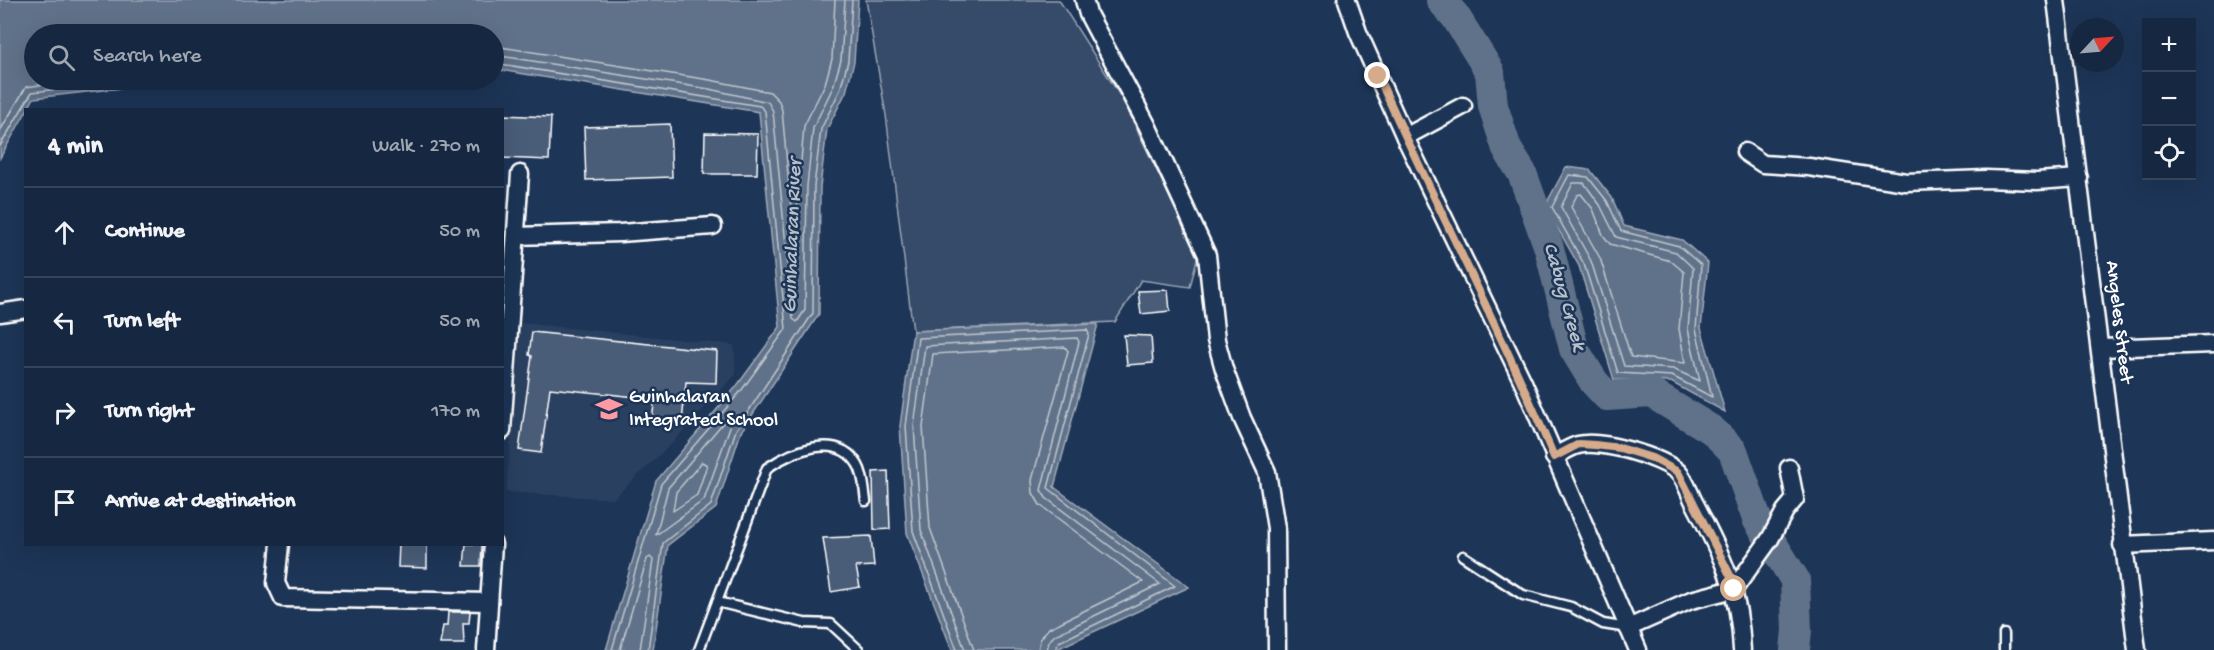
<!DOCTYPE html>
<html lang="en">
<head>
<meta charset="utf-8">
<style>
  :root { --surface:#162841; --page:#23344c; --text:#f1f3f6; --muted:#9ea6b1; --line:#35445a }
  body { margin:0; font-family:"Gochi Hand",sans-serif; background:var(--page); color:var(--text) }
  .controls { position:absolute; right:18px; top:18px; display:grid; overflow:hidden; border-radius:0px; box-shadow:0 6px 24px #0002 }
  .controls button { width:54px; height:54px; display:grid; place-items:center; padding:0; border:0; border-bottom:2px solid var(--line); background:var(--surface); color:var(--text); font:30px sans-serif }
  .compass { position:absolute; left:2070px; top:18px; width:54px; height:54px; border-radius:50%; background:var(--surface); box-shadow:0 6px 24px #0002; rotate:64deg }
  .stop { position:absolute; width:18px; height:18px; margin:-14px; border:4px solid #d6ab8b; border-radius:50%; background:#fff }
  .stop.end { background:#d6ab8b; border-color:#fff; box-shadow:0 2px 6px #0008 }
  .list { margin:0; padding:0; list-style:none }
  h2 { display:flex; justify-content:space-between; align-items:center; height:78px; margin:0; padding:0 24px; font-size:26px }
  h2 small { font-size:20px; font-weight:400; color:var(--muted) }
  .list li { display:grid; grid-template-columns:39px 1fr auto; gap:18px; align-items:center; box-sizing:border-box; height:90px; padding:0 24px; border-top:2px solid var(--line) }
  .list b { display:block; font-size:22px; white-space:nowrap }
  .list em { font-size:20px; font-style:normal; color:var(--muted) }
  .icon { flex:none; width:33px; height:33px; fill:none; stroke:currentColor; stroke-width:2; stroke-linecap:round; stroke-linejoin:round }
  .map { position:relative; flex:none; width:2214px; height:650px; overflow:hidden }
  .search { position:absolute; background:var(--surface); box-shadow:0 6px 24px #0002; left:24px; top:24px; width:480px; height:66px; display:flex; align-items:center; gap:15px; box-sizing:border-box; padding:0 21px; border-radius:33px; color:var(--muted); font-size:22px }
  .panel { position:absolute; background:var(--surface); box-shadow:0 6px 24px #0002; left:24px; top:108px; width:480px; height:438px; border-radius:0px }
  .map>svg:first-child { display:block }
</style>
</head>
<body>
<div class="map">
<svg width="2214" height="650" viewBox="0 0 2214 650">
  <rect width="100%" height="100%" fill="#1d3557"/>
  <filter id="ink" filterUnits="userSpaceOnUse"><feTurbulence type="fractalNoise" baseFrequency=".0167" numOctaves="2"/><feDisplacementMap in="SourceGraphic" scale="12" xChannelSelector="R" yChannelSelector="G"/><feConvolveMatrix kernelMatrix="1 2 1 2 8 2 1 2 1" color-interpolation-filters="sRGB"/></filter>
  <g filter="url(#ink)">
    <polygon fill="#2a4161" points="521,323 734,345 736,374 671,444 613,499 506,492"/>
    <polygon fill="#364b69" stroke="#9aa5b4" stroke-width="1.5" points="866,0 1059,0 1121,97 1198,255 1190,287 1141,280 1115,322 913,331 886,115"/>
    <g fill="#617289" stroke="#a0aab8" stroke-width="1.5">
      <polygon points="0,0 858,0 854,62 846,92 827,129 820,187 819,314 741,432 716,508 668,545 653,650 606,650 656,481 736,387 780,327 759,112 494,69 494,34 34,34 34,80 192,80 34,98 0,158"/>
      <polygon points="1566,167 1590,170 1612,198 1624,226 1682,240 1708,263 1701,328 1725,412 1671,382 1614,380 1579,266 1545,206"/>
      <polygon points="1098,324 1054,487 1189,587 1055,650 952,650 907,533 900,426 913,331"/>
    </g>
    <g fill="none" stroke-linecap="round" stroke-linejoin="round">
      <g stroke="#c0c7d0" stroke-width="1.5">
        <polyline points="494,46 710,80 770,92 779,101 782,110 791,208 795,211 797,208 804,126 825,84 832,59 835,0"/>
        <polyline points="494,55 709,89 768,102 773,111 793,319 797,322 805,310 807,186 813,128 833,87 841,60 845,0"/>
        <polyline points="494,63 760,106 765,111 786,329 741,391 661,484 612,650"/>
        <polyline points="0,131 26,87 74,80"/>
        <polyline points="0,146 32,92 139,80"/>
        <polygon points="1569,175 1588,177 1607,201 1621,231 1679,246 1701,265 1696,329 1712,397 1672,376 1618,373 1584,264 1552,207"/>
        <polygon points="1573,183 1584,183 1600,205 1616,237 1676,252 1693,268 1688,329 1700,381 1673,369 1624,366 1591,261 1561,207"/>
        <polygon points="1577,195 1581,194 1593,209 1603,235 1610,244 1671,261 1684,272 1679,329 1685,363 1631,357 1600,258 1571,207"/>
        <polygon points="727,418 731,418 732,421 704,500 656,535 668,488"/>
        <polygon points="702,462 707,465 697,495 673,511 676,492"/>
        <polyline points="620,650 647,559 650,557 653,560 640,650"/>
        <polyline points="648,650 663,543 711,505 736,430 813,313 814,186 821,129 840,90 848,61 852,0"/>
        <polyline points="957,650 913,531 906,426 918,338 1087,330 1089,334 1048,488 1175,586 1059,642 1055,650"/>
        <polyline points="965,650 921,530 914,426 925,346 1077,338 1079,342 1041,490 1046,498 1160,584 1055,635 1049,641 1047,650"/>
        <polyline points="974,650 930,528 923,427 933,354 1065,347 1068,351 1032,480 1033,493 1040,505 1143,582 1049,628 1041,637 1038,650"/>
      </g>
      <polyline stroke="#617289" stroke-width="30" points="1441,0 1455,16 1490,72 1493,106 1507,149 1522,173 1549,248 1574,349 1594,382 1607,396 1651,393 1712,430 1733,451 1757,519 1795,580 1797,630 1795,650"/>
    </g>
    <g fill="#4a5d79" stroke="#fff" stroke-width="1.5">
      <polygon points="502,115 551,117 549,160 502,158"/>
      <polygon points="670,124 672,177 586,180 584,127"/>
      <polygon points="705,133 758,134 757,174 704,174"/>
      <polygon points="1168,290 1170,311 1141,314 1138,291"/>
      <polygon points="532,332 717,351 716,383 686,382 682,422 652,419 655,399 550,388 541,453 519,450 532,356 529,355"/>
      <polygon points="1124,335 1151,336 1153,363 1127,365"/>
      <polygon points="888,471 890,529 874,530 873,472"/>
      <polygon points="871,536 874,566 856,567 860,587 831,592 823,538"/>
      <polygon points="399,544 427,544 427,568 398,567"/>
      <polygon points="466,544 482,544 481,566 464,566"/>
      <polygon points="448,612 470,612 469,623 463,623 464,644 440,644 443,626 447,626"/>
    </g>
    <g fill="none" stroke-linecap="round" stroke-linejoin="round">
      <defs>
        <g id="service">
          <polyline points="1463,556 1523,595 1571,607 1603,624 1628,628"/>
          <polyline points="717,602 804,623 831,624 859,650"/>
          <polyline points="2004,634 2004,650"/>
          <path d="M699,650L767,468C792,451 838,431 858,465C864,475 864,489 866,501"/>
        </g>
        <g id="minor">
          <polyline points="1084,0 1088,14 1147,125 1207,255 1216,340 1224,369 1242,418 1267,472 1276,528 1277,650"/>
          <polyline points="1347,0 1358,32 1405,137"/>
          <polyline points="2056,0 2137,650"/>
          <polyline points="1463,106 1405,137 1523,382 1638,650"/>
          <polyline points="1745,152 1763,164 1809,167 1906,182 1986,179 2037,181 2079,178"/>
          <polyline points="516,236 620,233 713,226"/>
          <polyline points="0,313 26,309"/>
          <polyline points="2101,348 2214,344"/>
          <polyline points="502,431 520,174"/>
          <path d="M1554,457C1561,453 1570,447 1578,445C1600,439 1662,457 1678,472C1685,479 1690,495 1695,504C1722,555 1740,592 1742,650"/>
          <polyline points="280,544 276,583 283,598 489,602"/>
          <polyline points="2122,545 2214,541"/>
          <polyline points="1628,628 1691,600 1734,589 1770,539 1785,511 1795,499 1789,468"/>
          <polyline points="486,650 493,544"/>
        </g>
      </defs>
      <use href="#service" stroke="#fff" stroke-width="13"/>
      <use href="#minor" stroke="#fff" stroke-width="21"/>
      <use href="#service" stroke="#1d3557" stroke-width="8"/>
      <use href="#minor" stroke="#1d3557" stroke-width="16"/>
    </g>
  </g>
  <g fill="none" stroke-linecap="round" stroke-linejoin="round" filter="url(#ink)">
    <path stroke="#d6ab8b" stroke-width="8" d="M1378,76C1435,204 1500,328 1554,457L1579,444L1595,445L1620,448L1652,458L1678,472L1731,577L1734,589"/>
  </g>
  <defs>
    <symbol id="school-bare" viewBox="-9 -9 18 18"><path d="M0-5L7-2L0 1L-7-2ZM-4 1L0 2.5L4 1V4Q0 6-4 4Z" fill="#ff9aa2" stroke="#1d3557" stroke-width="2.5" paint-order="stroke"/></symbol>
  </defs>
  <g fill-rule="evenodd">
    <use href="#school-bare" x="590" y="390" width="38" height="38"/>
  </g>
  <g text-anchor="middle" dominant-baseline="central" stroke-width="5" stroke-linejoin="round" paint-order="stroke">
    <g font-size="20" fill="#fff" stroke="#1d3557">
      <text transform="translate(2118 322) rotate(83)">Angeles Street</text>
    </g>
    <g font-size="20" fill="#fff" stroke="#1d3557" text-anchor="start">
      <text x="629" y="398">Guinhalaran<tspan x="629" dy="23">Integrated School</tspan></text>
    </g>
    <g font-size="21" font-style="italic" fill="#b8c0ca" stroke="#1d3557">
      <text transform="translate(794 236) rotate(-88)">Guinhalaran River</text>
      <text transform="translate(1563 297) rotate(74)">Cabug Creek</text>
    </g>
  </g>
</svg>
<div class="controls">
<button>+</button>
<button>−</button>
<button><svg class="icon" aria-label="locate" viewBox="0 0 24 24"><circle cx="12" cy="12" r="6"/><path d="M12 2v4M12 18v4M2 12h4M18 12h4"/></svg></button>
</div>
<svg class="compass" viewBox="-18 -18 36 36"><path d="M0-13l5 13h-10z" fill="#e53935"/><path d="M0 13l5-13h-10z" fill="#9ea6b1"/></svg>
<div class="stop" style="left:1734px;top:589px"></div>
<div class="stop end" style="left:1378px;top:76px"></div>
<div class="search"><svg class="icon" aria-label="search" viewBox="0 0 24 24"><circle cx="10" cy="10" r="6"/><path d="M15 15l6 6"/></svg>Search here</div>
<section class="panel">
<h2>4 min<small>Walk · 270 m</small></h2>
<ul class="list">
<li><svg class="icon" aria-label="ahead" viewBox="0 0 24 24"><path d="M12 20V5M6 11l6-6 6 6"/></svg><div><b>Continue</b></div><em>50 m</em></li>
<li><svg class="icon" aria-label="left" viewBox="0 0 24 24"><path d="M17 20v-9H6M10 6l-5 5 5 5"/></svg><div><b>Turn left</b></div><em>50 m</em></li>
<li><svg class="icon" aria-label="right" viewBox="0 0 24 24"><path d="M7 20v-9h11M14 6l5 5-5 5"/></svg><div><b>Turn right</b></div><em>170 m</em></li>
<li><svg class="icon" aria-label="arrive" viewBox="0 0 24 24"><path d="M6 21V4h12l-3 4 3 4H6"/></svg><div><b>Arrive at destination</b></div></li>
</ul>
</section>
</div>
</body>
</html>
